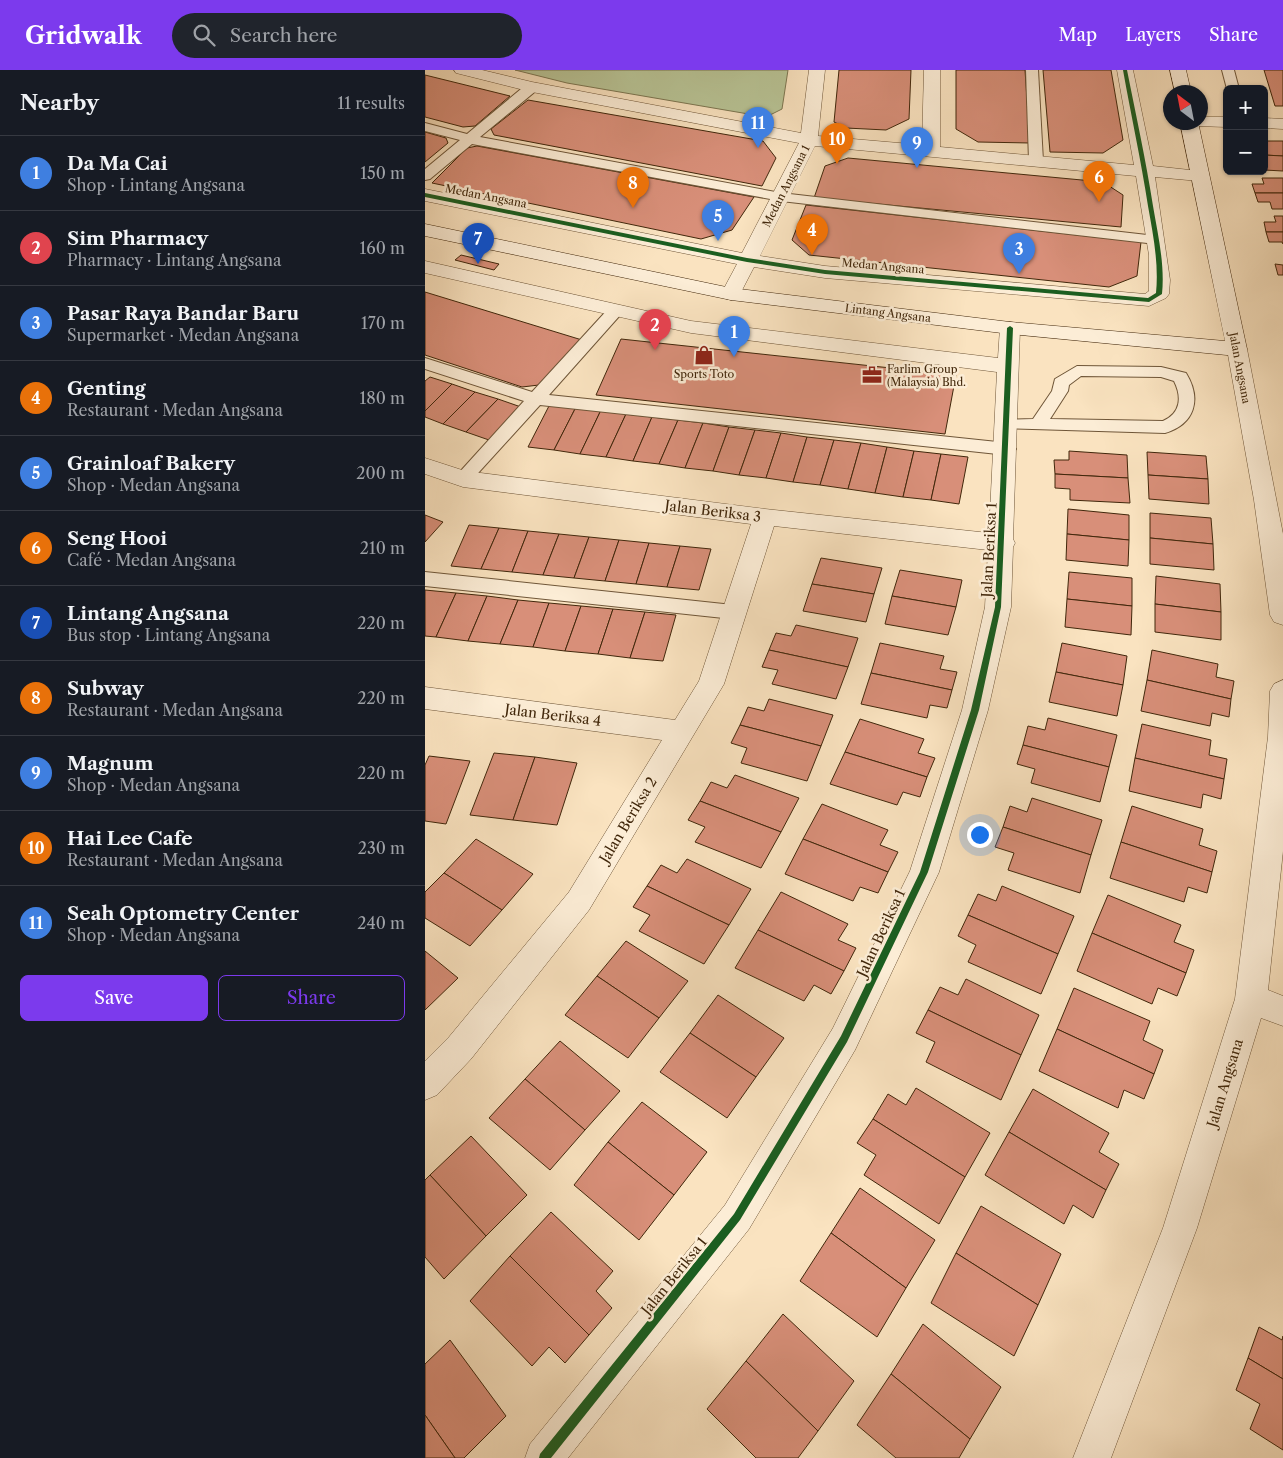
<!DOCTYPE html>
<html lang="en">
<head>
<meta charset="utf-8">
<style>
  :root { --surface:#171b24; --page:#20242c; --text:#f1f3f6; --muted:#9ea1a6; --line:#363941; --accent:#7c3aed }
  body { margin:0; font-family:"Libre Caslon Text",serif; background:var(--page); color:var(--text) }
  .controls { position:absolute; right:15px; top:15px; display:grid; overflow:hidden; border-radius:8px; box-shadow:0 1px 4px #0004 }
  .controls button { width:45px; height:45px; display:grid; place-items:center; padding:0; border:0; border-bottom:1px solid var(--line); background:var(--surface); color:var(--text); font:25px sans-serif }
  .compass { position:absolute; left:738px; top:15px; width:45px; height:45px; border-radius:50%; background:var(--surface); box-shadow:0 1px 4px #0004; rotate:328deg }
  .you { position:absolute; left:554px; top:764px; width:18px; height:18px; margin:-12px; border:4px solid #fff; border-radius:50%; background:#1a73e8; box-shadow:0 0 0 8px #1a73e833 }
  .badge { display:grid; place-items:center; width:32px; height:32px; border-radius:50%; background:var(--accent); color:#fff; font-size:16px; font-weight:700 }
  .pin { position:absolute; translate:-50% -41px; filter:drop-shadow(0 1px 2px #0008) }
  .pin::after { content:''; position:absolute; top:26px; width:18px; height:15px; background:inherit; clip-path:polygon(0 0,100% 0,50% 100%) }
  .list { margin:0; padding:0; list-style:none }
  h2 { display:flex; justify-content:space-between; align-items:center; height:65px; margin:0; padding:0 20px; font-size:21px }
  h2 small { font-size:16px; font-weight:400; color:var(--muted) }
  .list li { display:grid; grid-template-columns:32px 1fr auto; gap:15px; align-items:center; box-sizing:border-box; height:75px; padding:0 20px; border-top:1px solid var(--line) }
  .list b { display:block; font-size:19px; white-space:nowrap }
  .list p { margin:0; font-size:16px; white-space:nowrap; color:var(--muted) }
  .list em { font-size:16px; font-style:normal; color:var(--muted) }
  .actions { display:flex; gap:10px; padding:15px 20px }
  .actions a { flex:1; padding:11px 0; border:1px solid var(--accent); border-radius:8px; text-align:center; font-size:18px; color:var(--accent) }
  .actions .main { background:var(--accent); color:#fff }
  .icon { flex:none; width:28px; height:28px; fill:none; stroke:currentColor; stroke-width:2; stroke-linecap:round; stroke-linejoin:round }
  .map { position:relative; flex:none; width:858px; height:1388px; overflow:hidden }
  header { display:flex; align-items:center; gap:30px; box-sizing:border-box; height:70px; padding:0 25px; background:var(--accent); color:#fff }
  header strong { font-size:24px }
  nav { display:flex; gap:28px; margin-inline-start:auto; font-size:18px }
  .search { width:350px; height:45px; background:var(--page); display:flex; align-items:center; gap:12px; box-sizing:border-box; padding:0 18px; border-radius:28px; color:var(--muted); font-size:19px }
  main { display:flex }
  aside { flex:1; background:var(--surface) }
  .map>svg:first-child { display:block }
</style>
</head>
<body>
<header>
<strong>Gridwalk</strong>
<div class="search"><svg class="icon" aria-label="search" viewBox="0 0 24 24"><circle cx="10" cy="10" r="6"/><path d="M15 15l6 6"/></svg>Search here</div>
<nav><a>Map</a><a>Layers</a><a>Share</a></nav>
</header>
<main>
<aside>
<h2>Nearby<small>11 results</small></h2>
<ul class="list">
<li><span class="badge" style="background:#3f7fe0">1</span><div><b>Da Ma Cai</b><p>Shop · Lintang Angsana</p></div><em>150 m</em></li>
<li><span class="badge" style="background:#e0444e">2</span><div><b>Sim Pharmacy</b><p>Pharmacy · Lintang Angsana</p></div><em>160 m</em></li>
<li><span class="badge" style="background:#3f7fe0">3</span><div><b>Pasar Raya Bandar Baru</b><p>Supermarket · Medan Angsana</p></div><em>170 m</em></li>
<li><span class="badge" style="background:#e8710a">4</span><div><b>Genting</b><p>Restaurant · Medan Angsana</p></div><em>180 m</em></li>
<li><span class="badge" style="background:#3f7fe0">5</span><div><b>Grainloaf Bakery</b><p>Shop · Medan Angsana</p></div><em>200 m</em></li>
<li><span class="badge" style="background:#e8710a">6</span><div><b>Seng Hooi</b><p>Café · Medan Angsana</p></div><em>210 m</em></li>
<li><span class="badge" style="background:#1a4fb4">7</span><div><b>Lintang Angsana</b><p>Bus stop · Lintang Angsana</p></div><em>220 m</em></li>
<li><span class="badge" style="background:#e8710a">8</span><div><b>Subway</b><p>Restaurant · Medan Angsana</p></div><em>220 m</em></li>
<li><span class="badge" style="background:#3f7fe0">9</span><div><b>Magnum</b><p>Shop · Medan Angsana</p></div><em>220 m</em></li>
<li><span class="badge" style="background:#e8710a">10</span><div><b>Hai Lee Cafe</b><p>Restaurant · Medan Angsana</p></div><em>230 m</em></li>
<li><span class="badge" style="background:#3f7fe0">11</span><div><b>Seah Optometry Center</b><p>Shop · Medan Angsana</p></div><em>240 m</em></li>
</ul>
<div class="actions"><a class="main">Save</a><a>Share</a></div>
</aside>
<div class="map">
<svg width="858" height="1388" viewBox="0 0 858 1388">
  <rect width="100%" height="100%" fill="#fae3c0"/>
  <filter id="stains"><feTurbulence type="fractalNoise" baseFrequency=".004" numOctaves="4"/><feColorMatrix values="0 0 0 0 .2 0 0 0 0 .09 0 0 0 0 .02 0 0 0 .5 -.17"/></filter>
  <radialGradient id="worn" r=".72"><stop offset=".6" stop-color="#630" stop-opacity="0"/><stop offset="1" stop-color="#630" stop-opacity=".3"/></radialGradient>
  <polygon fill="#b9c597" stroke="#7d7651" points="90,0 363,0 357,39 341,47 142,13"/>
  <g fill="#d88f79" stroke="#41270b">
    <polygon points="414,0 486,0 484,49 461,60 421,58 409,52"/>
    <polygon points="531,0 600,0 605,73 553,72 531,59"/>
    <polygon points="618,0 686,0 698,70 678,83 625,82"/>
    <polygon points="839,0 858,0 858,36 850,36"/>
    <polygon points="0,5 85,26 50,56 38,57 0,47"/>
    <polygon points="103,30 338,71 351,88 337,116 69,65 66,59"/>
    <polygon points="0,62 21,68 23,73 0,92"/>
    <polygon points="839,71 858,71 858,86 839,85"/>
    <polygon points="52,76 329,127 307,160 276,169 7,113 42,78"/>
    <polygon points="839,85 858,86 858,101 839,100"/>
    <polygon points="423,88 678,112 698,125 696,157 389,128 400,96"/>
    <polygon points="837,108 858,108 858,123 830,123 827,114 839,114"/>
    <polygon points="830,123 858,123 858,139 847,139 845,132 833,132"/>
    <polygon points="381,135 716,172 712,206 684,217 384,185 367,170"/>
    <polygon points="849,146 858,146 858,162 841,162 839,152 851,152"/>
    <polygon points="841,162 858,162 858,174 857,172 844,172"/>
    <polygon points="36,185 74,194 69,200 30,190"/>
    <polygon points="850,194 858,195 858,205 853,205"/>
    <polygon points="0,222 157,270 114,315 97,317 0,285"/>
    <polygon points="196,269 531,305 520,364 171,325"/>
    <polygon points="5,307 27,314 0,341 0,311"/>
    <polygon points="27,314 50,322 18,354 0,347 0,341"/>
    <polygon points="50,322 73,329 41,362 18,354"/>
    <polygon points="73,329 96,337 64,370 41,362"/>
    <polygon points="125,334 151,337 129,380 103,377"/>
    <polygon points="151,337 176,340 155,384 129,380"/>
    <polygon points="176,340 201,344 181,387 155,384"/>
    <polygon points="201,344 227,347 208,391 181,387"/>
    <polygon points="227,347 253,350 234,394 208,391"/>
    <polygon points="253,350 278,353 260,398 234,394"/>
    <polygon points="278,353 304,357 288,401 260,398"/>
    <polygon points="304,357 330,360 314,405 288,401"/>
    <polygon points="330,360 356,363 341,408 314,405"/>
    <polygon points="356,363 382,367 368,412 341,408"/>
    <polygon points="382,367 409,370 395,415 368,412"/>
    <polygon points="409,370 436,373 423,419 395,415"/>
    <polygon points="436,373 462,377 450,423 423,419"/>
    <polygon points="462,377 489,381 478,427 450,423"/>
    <polygon points="489,381 516,384 506,430 478,427"/>
    <polygon points="644,381 702,385 703,408 630,404 629,390 644,390"/>
    <polygon points="722,382 781,386 783,409 723,405"/>
    <polygon points="516,384 543,387 534,434 506,430"/>
    <polygon points="630,404 703,408 705,433 645,430 645,419 630,418"/>
    <polygon points="723,405 783,409 784,434 724,429"/>
    <polygon points="643,439 704,445 704,470 642,464"/>
    <polygon points="725,443 786,448 788,474 725,468"/>
    <polygon points="0,445 18,452 0,472"/>
    <polygon points="44,455 74,458 56,499 26,496"/>
    <polygon points="74,458 103,461 87,502 56,499"/>
    <polygon points="103,461 134,464 118,505 87,502"/>
    <polygon points="134,464 164,467 149,508 118,505"/>
    <polygon points="642,464 704,470 703,496 641,490"/>
    <polygon points="164,467 194,470 180,511 149,508"/>
    <polygon points="725,468 788,474 789,500 725,494"/>
    <polygon points="194,470 224,473 211,514 180,511"/>
    <polygon points="224,473 255,476 242,517 211,514"/>
    <polygon points="255,476 286,479 274,520 242,517"/>
    <polygon points="396,488 457,498 449,524 387,514"/>
    <polygon points="475,500 537,510 531,537 467,526"/>
    <polygon points="644,502 707,508 707,536 642,529"/>
    <polygon points="731,506 795,514 796,542 730,534"/>
    <polygon points="387,514 449,524 441,552 378,541"/>
    <polygon points="0,520 31,523 11,567 0,566"/>
    <polygon points="31,523 62,526 43,571 11,567"/>
    <polygon points="62,526 93,530 75,574 43,571"/>
    <polygon points="467,526 531,537 523,565 460,554"/>
    <polygon points="642,529 707,536 706,565 640,557"/>
    <polygon points="93,530 124,533 108,577 75,574"/>
    <polygon points="124,533 156,536 140,581 108,577"/>
    <polygon points="730,534 796,542 796,570 730,562"/>
    <polygon points="156,536 188,539 173,584 140,581"/>
    <polygon points="188,539 220,542 205,588 173,584"/>
    <polygon points="220,542 251,545 238,591 205,588"/>
    <polygon points="371,555 433,568 423,597 344,580 351,563 366,566"/>
    <polygon points="455,573 519,586 515,599 532,602 527,620 446,603"/>
    <polygon points="637,573 702,586 698,615 631,602"/>
    <polygon points="344,580 423,597 411,629 347,614 353,600 337,597"/>
    <polygon points="727,580 793,594 791,607 809,611 806,629 722,610"/>
    <polygon points="631,602 698,615 692,646 624,632"/>
    <polygon points="446,603 527,620 522,638 505,635 502,648 436,634"/>
    <polygon points="722,610 806,629 804,647 787,643 785,656 716,641"/>
    <polygon points="344,629 408,645 396,676 315,655 323,637 339,641"/>
    <polygon points="623,648 692,665 684,697 598,675 603,656 620,660"/>
    <polygon points="435,649 499,669 493,683 510,688 502,707 420,682"/>
    <polygon points="717,654 786,670 784,685 802,689 799,709 710,688"/>
    <polygon points="315,655 396,676 382,711 316,693 322,678 306,673"/>
    <polygon points="598,675 684,697 675,732 606,713 610,699 592,694"/>
    <polygon points="420,682 502,707 495,727 478,722 472,735 405,714"/>
    <polygon points="69,683 110,687 88,750 45,745"/>
    <polygon points="4,686 45,691 21,754 0,751 0,695"/>
    <polygon points="110,687 152,693 132,755 88,750"/>
    <polygon points="710,688 799,709 796,729 778,724 776,738 704,721"/>
    <polygon points="310,705 374,728 356,762 275,731 286,712 302,718"/>
    <polygon points="607,728 677,750 666,785 578,757 585,736 602,742"/>
    <polygon points="275,731 356,762 336,798 270,772 280,757 263,750"/>
    <polygon points="397,734 463,760 455,775 473,782 463,802 378,769"/>
    <polygon points="707,736 778,759 774,775 792,781 787,802 696,772"/>
    <polygon points="578,757 666,785 655,823 583,800 589,783 570,777"/>
    <polygon points="51,769 108,804 77,840 19,803"/>
    <polygon points="378,769 463,802 453,823 435,817 428,831 360,804"/>
    <polygon points="696,772 787,802 782,823 763,817 759,832 685,808"/>
    <polygon points="262,789 326,819 304,855 222,816 236,795 252,803"/>
    <polygon points="19,803 77,840 45,876 0,848 0,822"/>
    <polygon points="222,816 304,855 279,894 214,861 225,845 208,837"/>
    <polygon points="577,816 649,846 633,884 543,845 553,824 571,831"/>
    <polygon points="356,822 423,854 413,870 431,878 419,901 333,860"/>
    <polygon points="683,825 756,855 749,872 769,880 761,903 667,863"/>
    <polygon points="543,845 633,884 616,924 543,892 551,875 533,866"/>
    <polygon points="333,860 419,901 406,924 389,915 379,931 310,898"/>
    <polygon points="667,863 761,903 752,926 733,918 727,934 652,901"/>
    <polygon points="201,871 263,911 234,948 172,906"/>
    <polygon points="0,881 33,908 0,940"/>
    <polygon points="172,906 234,948 203,988 140,945"/>
    <polygon points="541,909 614,945 596,985 503,940 515,917 533,925"/>
    <polygon points="649,918 725,951 718,970 738,980 729,1004 632,959"/>
    <polygon points="293,925 359,968 331,1007 265,963"/>
    <polygon points="503,940 596,985 576,1030 501,992 510,972 491,963"/>
    <polygon points="632,959 729,1004 719,1029 699,1020 693,1038 614,1001"/>
    <polygon points="265,963 331,1007 302,1048 235,1002"/>
    <polygon points="135,971 195,1021 160,1060 100,1009"/>
    <polygon points="100,1009 160,1060 125,1100 64,1048"/>
    <polygon points="491,1018 565,1063 540,1107 448,1049 463,1024 481,1035"/>
    <polygon points="608,1019 684,1063 674,1082 694,1094 681,1120 584,1062"/>
    <polygon points="217,1032 282,1082 249,1125 183,1072"/>
    <polygon points="448,1049 540,1107 514,1154 439,1105 451,1085 432,1073"/>
    <polygon points="584,1062 681,1120 668,1148 648,1135 639,1154 560,1105"/>
    <polygon points="46,1066 102,1125 61,1166 5,1105"/>
    <polygon points="183,1072 249,1125 214,1170 149,1115"/>
    <polygon points="5,1105 61,1166 19,1209 0,1187 0,1110"/>
    <polygon points="435,1118 510,1170 481,1218 406,1163"/>
    <polygon points="556,1136 636,1184 613,1235 531,1183"/>
    <polygon points="126,1142 188,1201 171,1221 187,1238 164,1265 85,1186"/>
    <polygon points="406,1163 481,1218 452,1267 375,1211"/>
    <polygon points="531,1183 613,1235 589,1286 506,1233"/>
    <polygon points="85,1186 164,1265 140,1293 124,1277 107,1296 45,1231"/>
    <polygon points="358,1244 429,1311 393,1361 321,1291"/>
    <polygon points="498,1254 576,1317 545,1369 466,1304"/>
    <polygon points="834,1257 857,1270 858,1266 858,1309 823,1288"/>
    <polygon points="25,1270 81,1346 39,1388 30,1388 0,1345 0,1294"/>
    <polygon points="823,1288 858,1309 858,1380 825,1359 835,1334 811,1320"/>
    <polygon points="321,1291 393,1361 373,1388 331,1388 282,1339"/>
    <polygon points="466,1304 545,1369 534,1388 471,1388 432,1355"/>
    <polygon points="0,1345 30,1388 0,1388"/>
  </g>
  <g fill="none" stroke-linecap="round" stroke-linejoin="round">
    <defs>
      <g id="lane">
        <polygon points="601,0 613,0 618,91 611,95 604,91"/>
        <polygon points="797,0 809,0 814,19 802,19"/>
        <polygon points="107,13 112,14 113,17 112,20 55,67 356,123 731,166 738,170 731,174 356,131 47,74 5,109 0,110 0,99 35,70 0,61 0,53 42,64 102,14"/>
        <polygon points="191,235 199,240 197,243 124,325 582,373 588,375 591,379 588,383 582,385 115,335 44,413 38,415 32,413 29,409 32,405 99,331 0,299 0,288 107,322 185,237"/>
        <path d="M652,296L736,297L761,303C777,329 770,354 740,363L575,358L572,354L575,350L608,349L627,321L630,309ZM656,306L736,307L749,311C757,327 756,343 738,351L625,349L643,321L644,315Z"/>
        <polygon points="0,502 308,535 315,537 318,542 315,547 308,549 0,516"/>
      </g>
      <g id="street">
        <path d="M29,0H57L107,12L376,63L384,0H400L393,66L497,75L499,0H515V77L709,95L692,0H708L728,96L774,101L780,102L783,106L780,110L774,111L730,107L745,210L744,224L741,228L724,236L400,208L329,197L313,228L306,230L299,228L296,224L312,194L0,131V119L317,183L374,73L107,22L31,3ZM390,76L711,106L724,185V221L720,224L400,196L335,186Z"/>
        <polygon points="776,47 802,47 802,57 770,56 768,52 776,52"/>
        <polygon points="839,48 858,49 858,59 839,58"/>
        <polygon points="0,191 266,251 573,288 575,258 578,253 585,252 592,253 595,258 588,469 590,473 588,477 586,537 563,640 514,802 430,980 324,1159 143,1388 100,1388 105,1374 300,1135 408,958 485,801 537,640 560,537 563,480 349,456 299,614 164,840 46,989 12,1025 0,1030 0,991 24,967 144,822 237,670 0,639 0,617 250,650 274,611 326,454 38,417 0,404 0,388 40,401 340,439 564,463 572,302 266,263 0,203"/>
        <polygon points="812,272 819,274 822,279 858,464 858,555 849,552 845,545 829,430 802,279 805,274"/>
        <polygon points="858,610 858,781 843,920 858,926 858,956 836,948 772,1158 686,1388 648,1388 738,1158 810,929 843,667 845,621 849,614"/>
      </g>
      <g id="secondary">
        <polygon points="745,0 761,0 766,22 750,22"/>
        <polygon points="755,52 773,52 822,279 819,284 812,286 585,264 306,230 0,166 0,154 306,218 585,252 800,271"/>
      </g>
    </defs>
    <use href="#lane" stroke="#6f5638" stroke-width="2"/>
    <use href="#street" stroke="#6f5638" stroke-width="1"/>
    <use href="#secondary" stroke="#41270b" stroke-width="1"/>
    <use href="#lane" fill="#fcedd6" fill-rule="evenodd"/>
    <use href="#street" fill="#fcedd6" fill-rule="evenodd"/>
    <use href="#secondary" fill="#fcedd6" fill-rule="evenodd"/>
    <defs>
      <g id="cycleway">
        <path d="M698,0H702C711,45 721,91 728,136C733,165 740,195 737,224L724,232L400,204L322,192L0,127V123L322,188L400,200L723,228L731,223C734,194 728,164 723,136C716,90 706,45 698,0Z"/>
        <polygon points="585,256 588,258 576,537 554,640 503,802 422,972 315,1150 126,1388 114,1388 115,1384 309,1144 416,966 495,802 546,640 570,537 582,258"/>
      </g>
    </defs>
    <use href="#cycleway" stroke="#fcedd6" stroke-width="3"/>
    <use href="#cycleway" fill="#1b5e20" fill-rule="evenodd"/>
  </g>
  <defs>
    <symbol id="shop-bare" viewBox="-9 -9 18 18"><path d="M-5-2.5h2.3a2.7 3.5 0 0 1 5.4 0H5L5.5 6h-11ZM-1.5-2.5h3a1.5 2.3 0 0 0-3 0Z" fill="#8f2418" stroke="#fcedd6" stroke-width="2.5" paint-order="stroke"/></symbol>
    <symbol id="office-bare" viewBox="-9 -9 18 18"><path d="M-6-3h4V-5.5h4V-3h4V5H-6ZM-1-4.5V-3h2v-1.5ZM-6 0V1H6V0Z" fill="#8f2418" stroke="#fcedd6" stroke-width="2.5" paint-order="stroke"/></symbol>
  </defs>
  <g fill-rule="evenodd">
    <use href="#shop-bare" x="265" y="271" width="28" height="28"/>
    <use href="#office-bare" x="433" y="291" width="28" height="28"/>
  </g>
  <g text-anchor="middle" dominant-baseline="central" stroke-width="5" stroke-linejoin="round" paint-order="stroke">
    <g font-size="11" fill="#41270b" stroke="#fcedd6">
      <text transform="translate(361 116) rotate(-63)">Medan Angsana 1</text>
      <text transform="translate(61 126) rotate(11)">Medan Angsana</text>
      <text transform="translate(458 196) rotate(5)">Medan Angsana</text>
      <text transform="translate(463 243) rotate(7)">Lintang Angsana</text>
      <text transform="translate(815 298) rotate(79)">Jalan Angsana</text>
    </g>
    <g font-size="11" fill="#41270b" stroke="#fcedd6" text-anchor="start">
      <text x="462" y="299">Farlim Group<tspan x="462" dy="13">(Malaysia) Bhd.</tspan></text>
      <text x="279" y="304" text-anchor="middle">Sports Toto</text>
    </g>
    <g font-size="14" fill="#41270b" stroke="#fcedd6">
      <text transform="translate(288 441) rotate(7)">Jalan Beriksa 3</text>
      <text transform="translate(564 480) rotate(-87)">Jalan Beriksa 1</text>
      <text transform="translate(128 645) rotate(7)">Jalan Beriksa 4</text>
      <text transform="translate(203 750) rotate(-59)">Jalan Beriksa 2</text>
      <text transform="translate(456 863) rotate(-65)">Jalan Beriksa 1</text>
      <text transform="translate(800 1013) rotate(-73)">Jalan Angsana</text>
      <text transform="translate(249 1206) rotate(-51)">Jalan Beriksa 1</text>
    </g>
  </g>
  <rect width="100%" height="100%" filter="url(#stains)"/>
  <rect width="100%" height="100%" fill="url(#worn)"/>
</svg>
<div class="controls">
<button>+</button>
<button>−</button>
</div>
<svg class="compass" viewBox="-18 -18 36 36"><path d="M0-13l5 13h-10z" fill="#e53935"/><path d="M0 13l5-13h-10z" fill="#9ea1a6"/></svg>
<div class="you"></div>
<div class="pin badge" style="left:309px;top:287px;background:#3f7fe0">1</div>
<div class="pin badge" style="left:230px;top:280px;background:#e0444e">2</div>
<div class="pin badge" style="left:594px;top:204px;background:#3f7fe0">3</div>
<div class="pin badge" style="left:387px;top:185px;background:#e8710a">4</div>
<div class="pin badge" style="left:293px;top:171px;background:#3f7fe0">5</div>
<div class="pin badge" style="left:674px;top:132px;background:#e8710a">6</div>
<div class="pin badge" style="left:53px;top:194px;background:#1a4fb4">7</div>
<div class="pin badge" style="left:208px;top:138px;background:#e8710a">8</div>
<div class="pin badge" style="left:492px;top:98px;background:#3f7fe0">9</div>
<div class="pin badge" style="left:412px;top:94px;background:#e8710a">10</div>
<div class="pin badge" style="left:333px;top:78px;background:#3f7fe0">11</div>
</div>
</main>
</body>
</html>
